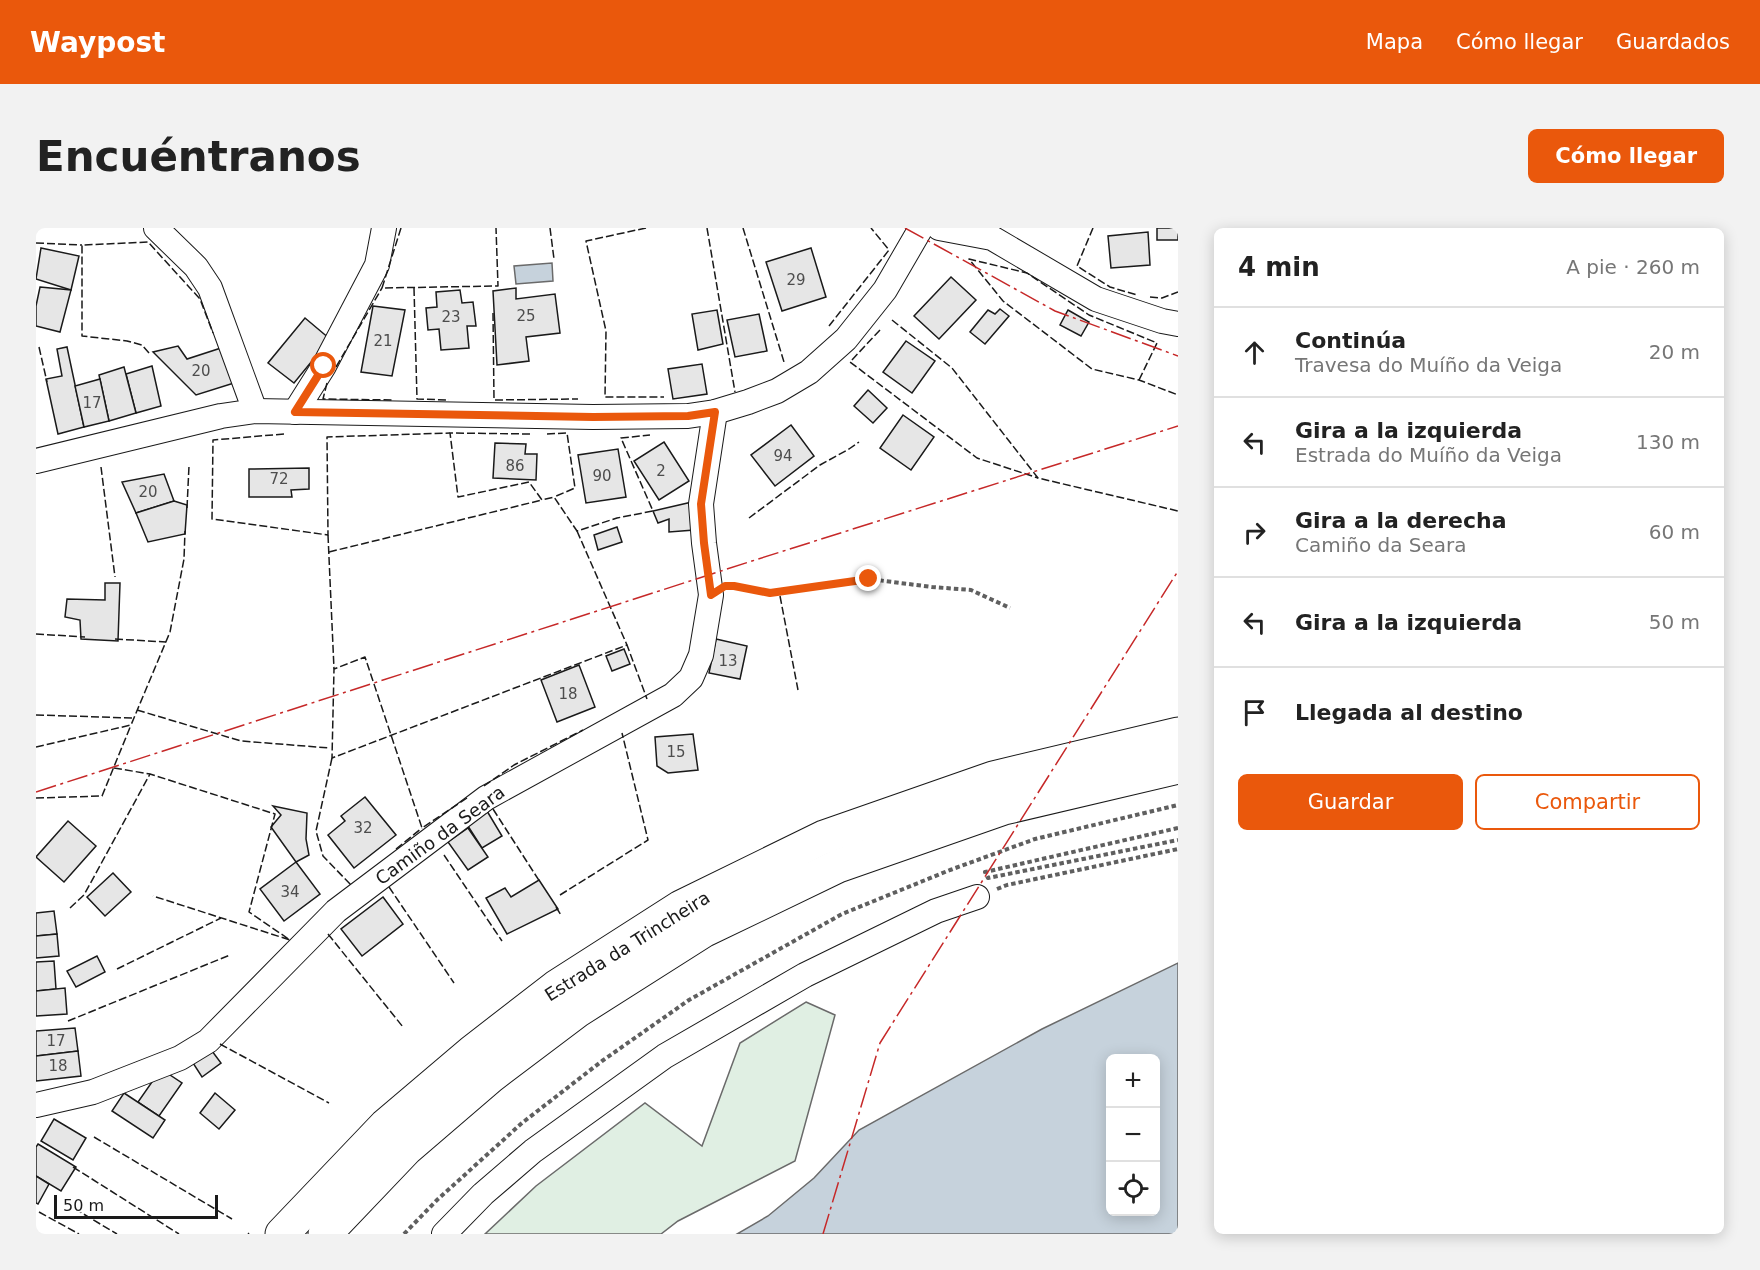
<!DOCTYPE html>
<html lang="es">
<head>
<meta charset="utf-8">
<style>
  :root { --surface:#fff; --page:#f2f2f2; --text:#222; --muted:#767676; --line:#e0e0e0; --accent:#ea580c }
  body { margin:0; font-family:"DejaVu Sans",sans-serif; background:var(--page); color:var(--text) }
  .controls { position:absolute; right:18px; bottom:18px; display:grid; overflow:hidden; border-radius:9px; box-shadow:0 3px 15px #0003 }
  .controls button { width:54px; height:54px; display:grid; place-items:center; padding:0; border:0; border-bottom:2px solid var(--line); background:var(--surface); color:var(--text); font:30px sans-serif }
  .scale { position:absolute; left:18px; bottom:15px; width:164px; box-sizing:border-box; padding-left:6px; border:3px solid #1a1a1a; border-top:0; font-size:16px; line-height:21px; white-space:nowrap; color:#1a1a1a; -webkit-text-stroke:4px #fff; paint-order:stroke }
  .stop { position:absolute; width:18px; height:18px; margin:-14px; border:4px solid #ea580c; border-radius:50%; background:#fff }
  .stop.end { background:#ea580c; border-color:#fff; box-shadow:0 2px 6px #0008 }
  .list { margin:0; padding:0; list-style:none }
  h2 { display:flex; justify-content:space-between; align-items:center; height:78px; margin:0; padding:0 24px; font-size:26px }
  h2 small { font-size:20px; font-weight:400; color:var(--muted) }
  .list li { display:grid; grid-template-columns:39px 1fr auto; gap:18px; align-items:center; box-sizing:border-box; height:90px; padding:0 24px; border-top:2px solid var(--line) }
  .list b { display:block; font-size:22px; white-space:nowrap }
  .list p { margin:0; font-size:20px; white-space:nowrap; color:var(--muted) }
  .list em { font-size:20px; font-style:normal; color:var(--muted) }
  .actions { display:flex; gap:12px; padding:18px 24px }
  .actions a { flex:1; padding:14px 0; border:2px solid var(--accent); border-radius:9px; text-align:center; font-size:21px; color:var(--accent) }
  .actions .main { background:var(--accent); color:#fff }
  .icon { flex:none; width:33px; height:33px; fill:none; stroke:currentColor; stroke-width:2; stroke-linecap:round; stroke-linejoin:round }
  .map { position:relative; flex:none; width:1142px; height:1006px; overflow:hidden; border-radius:9px }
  header { display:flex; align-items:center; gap:36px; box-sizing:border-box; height:84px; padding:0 30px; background:var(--accent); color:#fff }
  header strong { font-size:28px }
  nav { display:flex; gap:33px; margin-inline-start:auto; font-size:21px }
  .intro { display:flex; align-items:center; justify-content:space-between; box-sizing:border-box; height:144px; padding:0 36px }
  h1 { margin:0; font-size:42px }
  .button { padding:15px 27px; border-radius:9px; background:var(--accent); color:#fff; font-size:21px; font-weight:700 }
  main { display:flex; gap:36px; padding:0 36px }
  aside { flex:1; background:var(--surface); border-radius:9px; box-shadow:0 3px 15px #0003 }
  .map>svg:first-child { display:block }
</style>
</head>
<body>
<header>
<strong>Waypost</strong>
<nav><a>Mapa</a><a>Cómo llegar</a><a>Guardados</a></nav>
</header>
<div class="intro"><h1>Encuéntranos</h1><a class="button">Cómo llegar</a></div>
<main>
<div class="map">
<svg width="1142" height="1006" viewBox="0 0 1142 1006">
  <rect width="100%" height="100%" fill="#fff"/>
  <polygon fill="#e0efe3" stroke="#6a6a6a" stroke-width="1.5" points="770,774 799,787 759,933 642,993 625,1006 449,1006 500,958 609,875 666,918 704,815"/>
  <g fill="#c6d2dc" stroke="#6a6a6a" stroke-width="1.5" fill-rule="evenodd">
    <polygon points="516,35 517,53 480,56 478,38"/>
    <path d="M1142,735V1006H701L732,988L778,950L823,902L1006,801ZM1120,830V984H1074V830Z"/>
  </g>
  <g fill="#e6e6e6" stroke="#1a1a1a" stroke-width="1.5">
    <rect x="1121" y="0" width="21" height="12"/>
    <polygon points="1112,4 1114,37 1075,40 1072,8"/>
    <polygon points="5,20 43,28 35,62 0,51"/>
    <polygon points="775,20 790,69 746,83 730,34"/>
    <polygon points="915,49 940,72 903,111 878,88"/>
    <polygon points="4,59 35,62 24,104 0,98 0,78"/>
    <polygon points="480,60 480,71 519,66 524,105 490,109 493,133 461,137 457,63"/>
    <polygon points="424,62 426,75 437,74 440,98 431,98 433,120 405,122 403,101 392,102 390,80 401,79 400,64"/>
    <polygon points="337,78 369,82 356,148 325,144"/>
    <polygon points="964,81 973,88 949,116 934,104 952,82 959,86"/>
    <polygon points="681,82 687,116 662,122 656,86"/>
    <polygon points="1032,82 1053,94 1045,108 1024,97"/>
    <polygon points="723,86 731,123 699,129 691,92"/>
    <polygon points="269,90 294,111 258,155 232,135"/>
    <polygon points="870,113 899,133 876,165 847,144"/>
    <polygon points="142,118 151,131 185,120 198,155 160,167 117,124"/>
    <polygon points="31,119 48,199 22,206 10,151 26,148 21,121"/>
    <polygon points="666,136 671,166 637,171 632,141"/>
    <polygon points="116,138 125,178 100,185 90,146"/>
    <polygon points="88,139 100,185 73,193 63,147"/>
    <polygon points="64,151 73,193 48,199 39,158"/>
    <polygon points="832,162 851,180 837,195 818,178"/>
    <polygon points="867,187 898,209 875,242 844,220"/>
    <polygon points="755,197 778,228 739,258 715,227"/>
    <polygon points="628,214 653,253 623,272 598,233"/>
    <polygon points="459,215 490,216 489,226 501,226 500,252 457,250"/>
    <polygon points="582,221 590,269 550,275 542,227"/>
    <polygon points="273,240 273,261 255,262 256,269 213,269 213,241"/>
    <polygon points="128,246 138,273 100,285 86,254"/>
    <polygon points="138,273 151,277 149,306 112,314 100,285"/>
    <polygon points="656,274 658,302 633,304 633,291 622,295 617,283"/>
    <polygon points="581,299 586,314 562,322 558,307"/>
    <polygon points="69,355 84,355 82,413 45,411 44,392 29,389 31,371 69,372"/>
    <polygon points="680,411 711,418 704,451 673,445"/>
    <polygon points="588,421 594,436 576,443 570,428"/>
    <polygon points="543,437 559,479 521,494 505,452"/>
    <polygon points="657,506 662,542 632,545 621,538 619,509"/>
    <polygon points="329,569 360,607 318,640 292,607 309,593 305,588"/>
    <polygon points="237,578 271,585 270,611 273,627 260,634 235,599 245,587"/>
    <polygon points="451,583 466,608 446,620 430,595"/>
    <polygon points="32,593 60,618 28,654 0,629"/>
    <polygon points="432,600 452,629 432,642 412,614"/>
    <polygon points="260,634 284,666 248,693 224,661"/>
    <polygon points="77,645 95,664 69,688 51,669"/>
    <polygon points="503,652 522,681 471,706 450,670 469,660 475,669"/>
    <polygon points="347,669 367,696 326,728 305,701"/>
    <polygon points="18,683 21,706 0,708 0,685"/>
    <polygon points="21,706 23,728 0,730 0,708"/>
    <polygon points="61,728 69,744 40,759 31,743"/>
    <polygon points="18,733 20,761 0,763 0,734"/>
    <polygon points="29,760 31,786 0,788 0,763"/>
    <polygon points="39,800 42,823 0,828 0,803"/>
    <polygon points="42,823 45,848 0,853 0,828"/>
    <polygon points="176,823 185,835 166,849 157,835"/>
    <polygon points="125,841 146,855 123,888 102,874"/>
    <polygon points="88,865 129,892 117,910 76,883"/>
    <polygon points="179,865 199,882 183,901 164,885"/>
    <polygon points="18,891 50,910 37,932 5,913"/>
    <polygon points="2,916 40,939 25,963 0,948 0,919"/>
    <polygon points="0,948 13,956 2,976 0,975"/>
  </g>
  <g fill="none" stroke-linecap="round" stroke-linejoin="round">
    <defs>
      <g id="minor">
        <polyline points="120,0 160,39 174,60 219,183"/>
        <polyline points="903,0 956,10 1060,71 1126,93 1142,96"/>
        <polyline points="259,184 288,138 341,37 348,0"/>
        <polyline points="0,233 185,188 219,183 557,189 652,188 679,184 712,174 741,163 773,144 810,111 849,62 885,0"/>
        <polyline points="0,877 57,864 144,830 172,813 300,683 450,570 637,467 655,450 665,427 675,367 668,315 665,276 679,184"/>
        <polyline points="408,1006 447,966 497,923 629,828 769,747 900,683 941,669"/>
      </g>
      <g id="highway">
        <polyline points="246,1006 350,897 436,824 520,759 645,679 788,609 957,550 1142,506"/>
        <polyline points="289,1006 370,921 455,848 541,783 667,703 802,638 968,580 1142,539"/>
      </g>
    </defs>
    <use href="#minor" stroke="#1a1a1a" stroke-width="26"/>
    <use href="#highway" stroke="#1a1a1a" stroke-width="35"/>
    <g stroke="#5f5f5f" stroke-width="4" stroke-dasharray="4.5 3" stroke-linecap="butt">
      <polyline points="695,358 734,365 833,351 896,359 935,362 974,380"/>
      <polyline points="1142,600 949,644 952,650 1142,612"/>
      <polyline points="961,661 971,657 1142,621"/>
      <polyline points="368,1006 401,972 486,895 566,833 653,772 806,686 914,642 999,611 1142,577"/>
    </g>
    <use href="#minor" stroke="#fff" stroke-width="24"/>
    <use href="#highway" stroke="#fff" stroke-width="33"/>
    <g stroke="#1a1a1a" stroke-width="1.5" stroke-dasharray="8 3" stroke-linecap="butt">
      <polyline points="365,0 346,60 462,58 460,0"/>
      <polyline points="514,0 518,31"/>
      <polyline points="610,0 550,13 570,103 569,169 628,169"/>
      <polyline points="671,0 699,164"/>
      <polyline points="707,0 748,134"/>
      <polyline points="1057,0 1041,38 1074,59 1101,67"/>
      <polyline points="0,15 46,17"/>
      <polyline points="378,60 381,171 413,172"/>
      <polyline points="1114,69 1126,70 1142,64"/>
      <polyline points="457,85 458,172 542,171"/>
      <polyline points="856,92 916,140 1002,250 1142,283"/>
      <polyline points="793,98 853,22 835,0"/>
      <polyline points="844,102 814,134 941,230 1002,250"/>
      <polyline points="3,119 11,154"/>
      <polyline points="113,125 106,117 91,113 46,108 46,17 112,14 164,71 177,105"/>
      <polyline points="300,139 346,60"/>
      <polyline points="1103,152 1121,115 1053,87 991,45 933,31 967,73 1056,141 1103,152 1142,167"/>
      <polyline points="291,155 287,171 357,172"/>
      <polyline points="248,206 177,212 176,291 292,307 291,209 414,205"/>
      <polyline points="494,206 414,205 422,269 493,254 506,272 518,269 541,303 581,290 617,283 585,210 614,207"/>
      <polyline points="511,206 531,205 539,260 518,269"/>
      <polyline points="65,239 79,349"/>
      <polyline points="151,280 153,238"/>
      <polyline points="713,290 784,237 813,221 823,214"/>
      <polyline points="541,303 591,417"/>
      <polyline points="292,307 298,441"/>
      <polyline points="293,324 506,272"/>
      <polyline points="744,368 762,462"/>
      <polyline points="0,406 49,409"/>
      <polyline points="79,411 130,414"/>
      <polyline points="101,482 205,513 293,520"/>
      <polyline points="0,487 97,490"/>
      <polyline points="0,519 95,497 134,404 148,331 149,303"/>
      <polyline points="296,530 280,603 287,628 315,657"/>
      <polyline points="78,540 114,546"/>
      <polyline points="448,558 478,537 547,502"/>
      <polyline points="0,570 66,568 95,497"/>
      <polyline points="431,570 386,600 329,429 298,441 296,530 591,417 611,471"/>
      <polyline points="457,581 504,654"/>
      <polyline points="360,621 386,600"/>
      <polyline points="408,627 466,713"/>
      <polyline points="353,659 418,755"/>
      <polyline points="524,667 612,612 586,505"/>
      <polyline points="520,679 525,687"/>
      <polyline points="34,680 48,667 114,546 239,586 213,684 254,712 117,668"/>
      <polyline points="292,706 367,799"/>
      <polyline points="81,741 185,690"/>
      <polyline points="32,793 194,727"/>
      <polyline points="184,816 293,875"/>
      <polyline points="58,909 196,991"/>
      <polyline points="37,939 143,1006"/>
      <polyline points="29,975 81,1006"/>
      <polyline points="3,984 43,1006"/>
      <polyline points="212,1006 213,1005"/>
    </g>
    <g stroke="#c62828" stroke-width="1.5" stroke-dasharray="21 4.5 3 4.5" stroke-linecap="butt">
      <polyline points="869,0 1019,83 1142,128"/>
      <polyline points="0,564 716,333 1142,198"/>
      <polyline points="787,1006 844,815 1142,343"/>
    </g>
  </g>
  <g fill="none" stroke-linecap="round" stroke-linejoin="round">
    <polyline stroke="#ea580c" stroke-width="8" points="288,138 259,184 557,189 652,188 679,184 665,276 668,315 675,367 689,358 698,358 734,365 833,351"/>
  </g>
  <g text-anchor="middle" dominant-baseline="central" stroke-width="4.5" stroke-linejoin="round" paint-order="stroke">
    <g font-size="15" fill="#4d4d4d">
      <text x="760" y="52">29</text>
      <text x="490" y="88">25</text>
      <text x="415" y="89">23</text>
      <text x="347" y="113">21</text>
      <text x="165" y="143">20</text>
      <text x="56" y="175">17</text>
      <text x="747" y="228">94</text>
      <text x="479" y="238">86</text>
      <text x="625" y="243">2</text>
      <text x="566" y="248">90</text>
      <text x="243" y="251">72</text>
      <text x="112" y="264">20</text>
      <text x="692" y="433">13</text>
      <text x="532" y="466">18</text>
      <text x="640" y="524">15</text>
      <text x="327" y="600">32</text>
      <text x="254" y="664">34</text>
      <text x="20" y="813">17</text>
      <text x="22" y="838">18</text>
    </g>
    <g font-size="18" fill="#1a1a1a" stroke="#fff">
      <text transform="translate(404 607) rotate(-36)">Camiño da Seara</text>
      <text transform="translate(591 718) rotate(-32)">Estrada da Trincheira</text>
    </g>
  </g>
</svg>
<div class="controls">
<button>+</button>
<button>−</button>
<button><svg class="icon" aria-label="locate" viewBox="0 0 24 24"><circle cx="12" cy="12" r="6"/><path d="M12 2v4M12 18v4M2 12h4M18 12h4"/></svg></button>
</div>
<div class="scale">50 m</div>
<div class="stop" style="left:288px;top:138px"></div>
<div class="stop end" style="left:833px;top:351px"></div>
</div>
<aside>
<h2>4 min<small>A pie · 260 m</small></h2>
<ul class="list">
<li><svg class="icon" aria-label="ahead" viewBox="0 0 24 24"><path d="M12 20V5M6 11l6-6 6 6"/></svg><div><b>Continúa</b><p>Travesa do Muíño da Veiga</p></div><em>20 m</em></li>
<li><svg class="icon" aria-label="left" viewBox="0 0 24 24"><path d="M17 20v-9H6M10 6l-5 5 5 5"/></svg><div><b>Gira a la izquierda</b><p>Estrada do Muíño da Veiga</p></div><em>130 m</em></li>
<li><svg class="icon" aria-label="right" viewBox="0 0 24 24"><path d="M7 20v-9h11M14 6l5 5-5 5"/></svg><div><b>Gira a la derecha</b><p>Camiño da Seara</p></div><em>60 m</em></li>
<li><svg class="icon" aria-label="left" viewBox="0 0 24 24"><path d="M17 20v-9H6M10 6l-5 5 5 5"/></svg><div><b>Gira a la izquierda</b></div><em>50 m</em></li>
<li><svg class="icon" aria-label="arrive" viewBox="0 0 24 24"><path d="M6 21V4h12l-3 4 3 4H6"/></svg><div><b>Llegada al destino</b></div></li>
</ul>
<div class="actions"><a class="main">Guardar</a><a>Compartir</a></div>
</aside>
</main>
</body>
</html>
